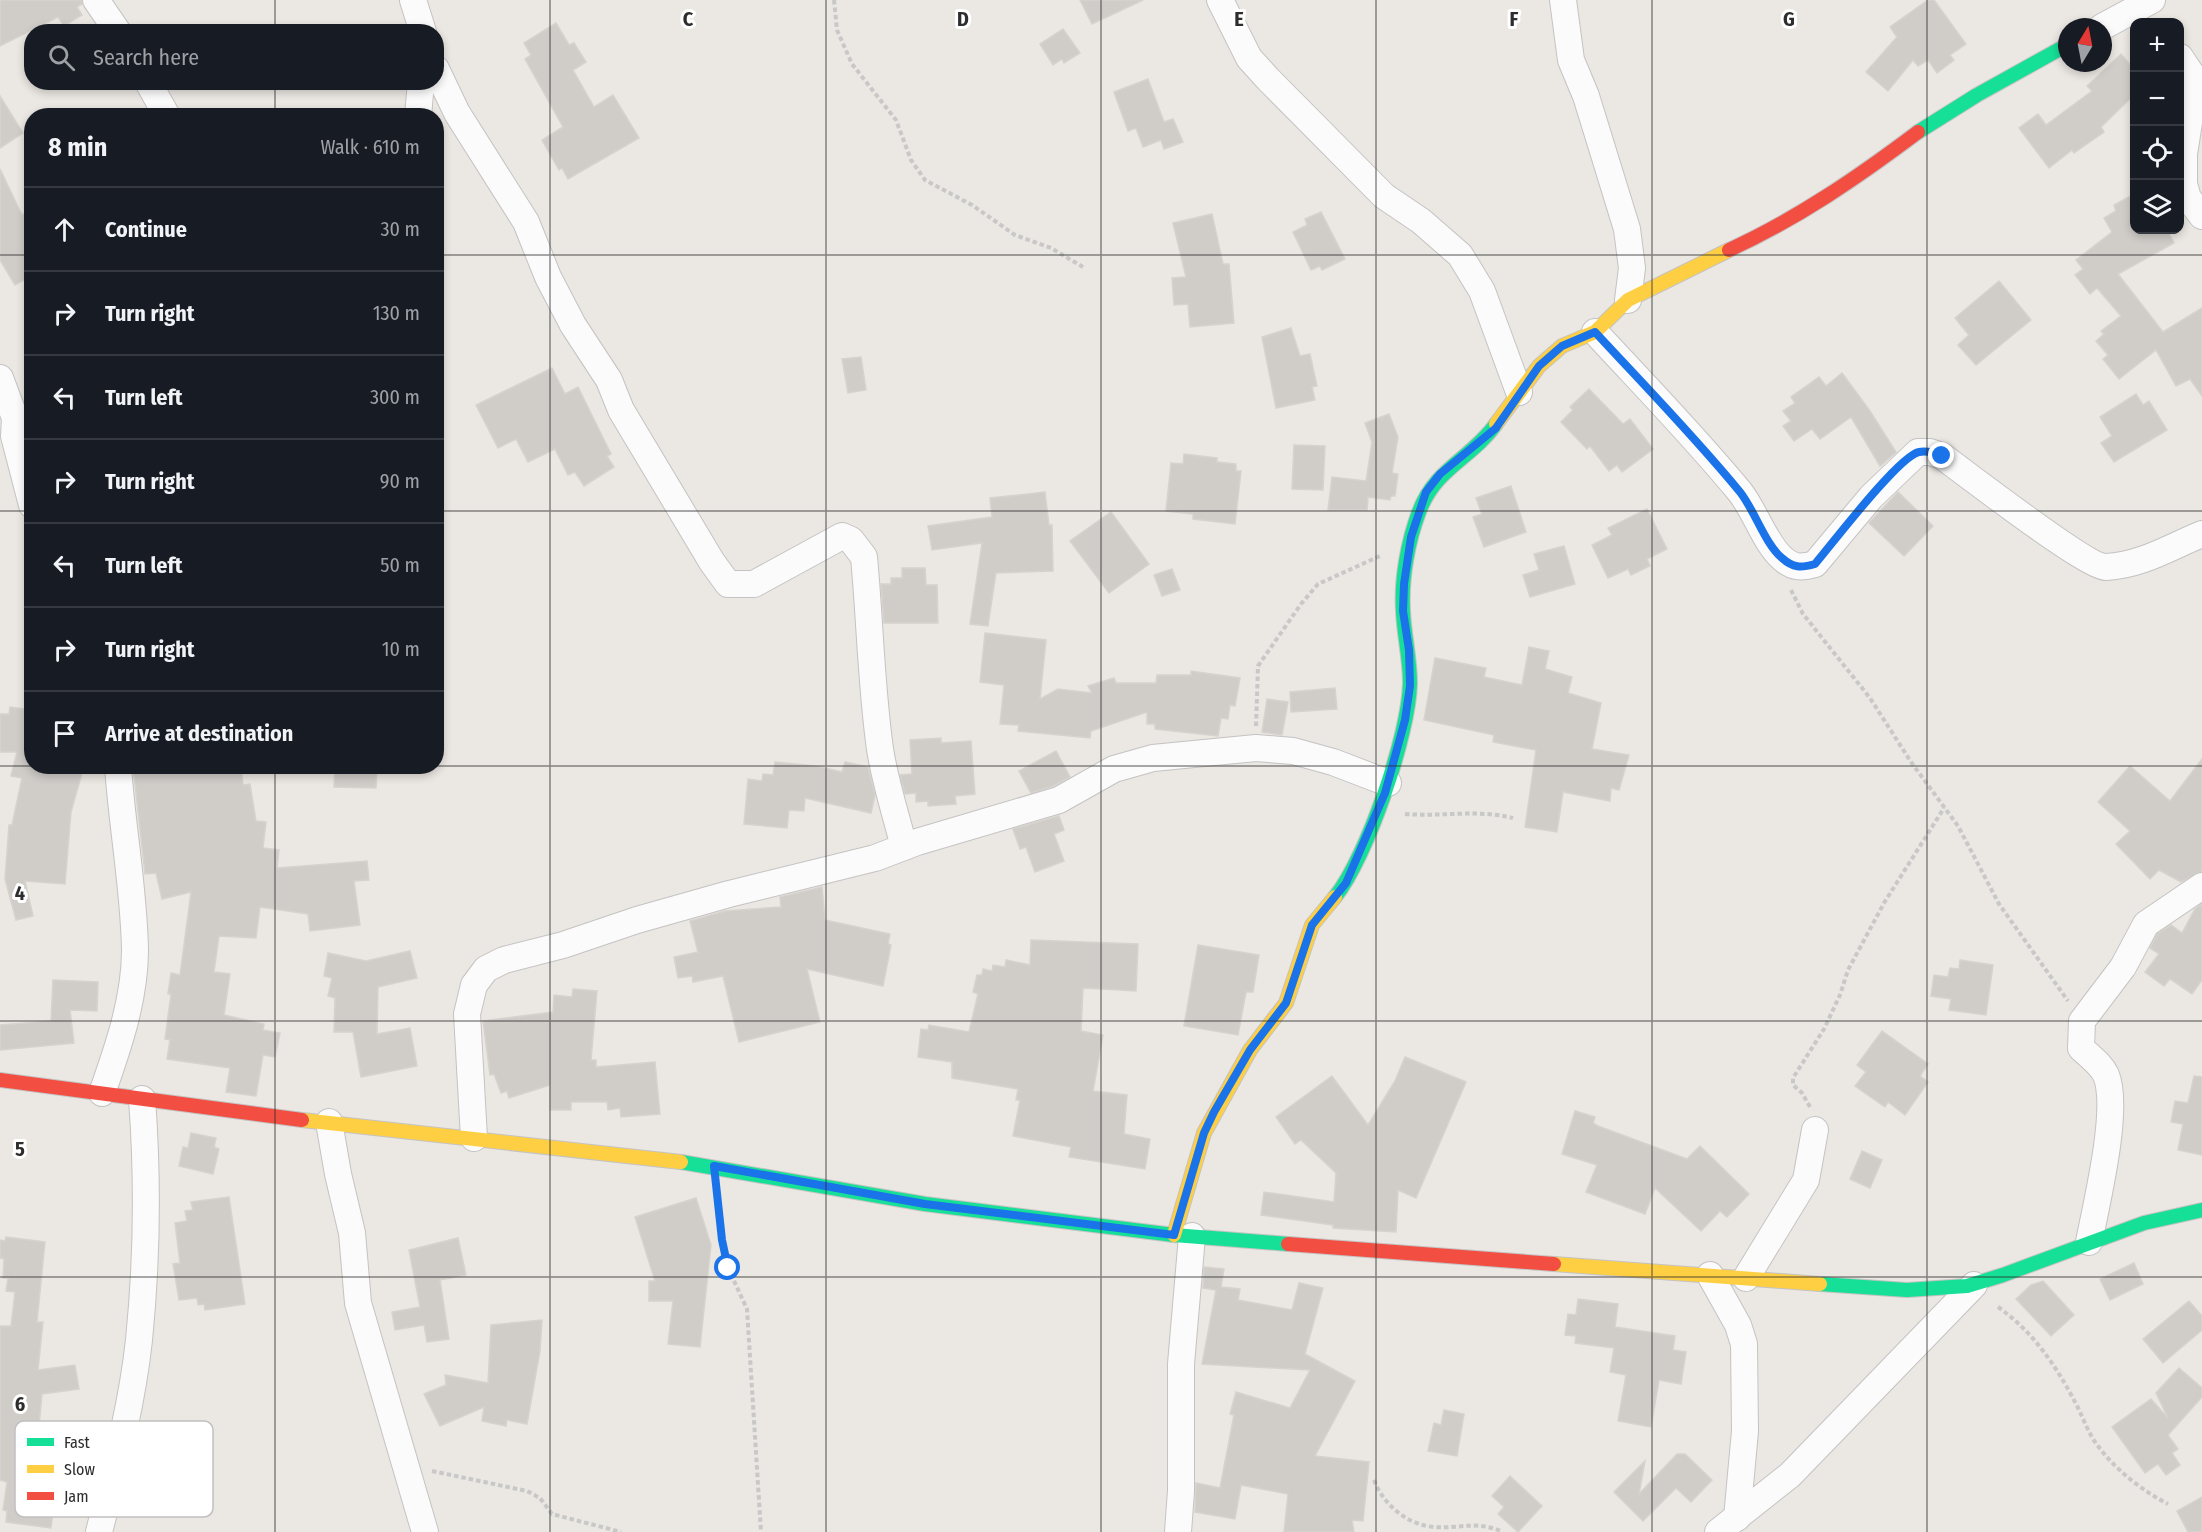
<!DOCTYPE html>
<html lang="en">
<head>
<meta charset="utf-8">
<style>
  :root { --surface:#171b24; --page:#20242c; --text:#f1f3f6; --muted:#9ea1a6; --line:#363941 }
  body { margin:0; font-family:"Fira Sans Condensed",sans-serif; background:var(--page); color:var(--text) }
  .controls { position:absolute; right:18px; top:18px; display:grid; overflow:hidden; border-radius:12px; box-shadow:0 3px 9px #0003 }
  .controls button { width:54px; height:54px; display:grid; place-items:center; padding:0; border:0; border-bottom:2px solid var(--line); background:var(--surface); color:var(--text); font:30px sans-serif }
  .compass { position:absolute; left:2058px; top:18px; width:54px; height:54px; border-radius:50%; background:var(--surface); box-shadow:0 3px 9px #0003; rotate:10deg }
  .stop { position:absolute; width:18px; height:18px; margin:-14px; border:4px solid #1a73e8; border-radius:50%; background:#fff }
  .stop.end { background:#1a73e8; border-color:#fff; box-shadow:0 2px 6px #0008 }
  .list { margin:0; padding:0; list-style:none }
  h2 { display:flex; justify-content:space-between; align-items:center; height:78px; margin:0; padding:0 24px; font-size:26px }
  h2 small { font-size:20px; font-weight:400; color:var(--muted) }
  .list li { display:grid; grid-template-columns:39px 1fr auto; gap:18px; align-items:center; box-sizing:border-box; height:84px; padding:0 24px; border-top:2px solid var(--line) }
  .list b { display:block; font-size:22px; white-space:nowrap }
  .list em { font-size:20px; font-style:normal; color:var(--muted) }
  .icon { flex:none; width:33px; height:33px; fill:none; stroke:currentColor; stroke-width:2; stroke-linecap:round; stroke-linejoin:round }
  .map { position:relative; flex:none; width:2202px; height:1532px; overflow:hidden }
  .search { position:absolute; background:var(--surface); box-shadow:0 3px 9px #0003; left:24px; top:24px; width:420px; height:66px; display:flex; align-items:center; gap:15px; box-sizing:border-box; padding:0 21px; border-radius:24px; color:var(--muted); font-size:22px }
  .panel { position:absolute; background:var(--surface); box-shadow:0 3px 9px #0003; left:24px; top:108px; width:420px; height:666px; border-radius:24px }
  .map>svg:first-child { display:block }
</style>
</head>
<body>
<div class="map">
<svg width="2202" height="1532" viewBox="0 0 2202 1532">
  <rect width="100%" height="100%" fill="#ebe7e2"/>
  <g fill="#d0cdc9" stroke="#d6d3ce" stroke-width="1.5">
    <polygon points="0,0 81,0 82,4 77,7 82,15 64,26 58,17 0,46"/>
    <polygon points="1080,0 1143,0 1092,24"/>
    <polygon points="1928,0 1934,0 1966,44 1950,55 1954,60 1937,73 1928,60 1918,66 1913,60 1888,91 1866,72 1897,37 1890,27"/>
    <polygon points="556,23 569,45 574,43 586,62 573,70 594,107 613,95 639,138 568,179 562,168 559,170 542,140 563,127 525,59 531,55 524,43"/>
    <polygon points="1063,29 1080,53 1064,63 1062,59 1053,65 1040,44"/>
    <polygon points="2121,54 2134,69 2134,95 2101,127 2104,132 2074,153 2072,150 2049,168 2019,128 2038,114 2046,125 2092,91 2087,86"/>
    <polygon points="1148,79 1164,122 1173,119 1183,142 1164,149 1161,140 1143,147 1136,128 1128,131 1114,92"/>
    <polygon points="0,96 23,133 0,148"/>
    <polygon points="0,169 22,215 32,209 32,275 15,285 0,260"/>
    <polygon points="2134,194 2134,230 2167,230 2174,243 2118,274 2163,332 2202,308 2202,396 2190,379 2176,386 2156,350 2119,379 2103,359 2108,355 2096,341 2104,334 2101,331 2121,316 2097,288 2090,294 2075,275 2083,269 2076,260 2112,232 2104,218 2116,211 2114,205"/>
    <polygon points="1321,212 1345,259 1322,270 1320,266 1311,270 1293,232 1307,225 1305,219"/>
    <polygon points="1212,214 1223,264 1229,264 1234,323 1190,327 1188,304 1174,305 1172,278 1186,277 1173,223"/>
    <polygon points="1999,281 2031,320 1976,365 1958,345 1969,335 1955,318"/>
    <polygon points="1291,328 1300,356 1310,354 1317,386 1312,387 1315,400 1276,408 1262,337"/>
    <polygon points="861,357 866,390 848,393 842,359"/>
    <polygon points="552,368 565,394 578,387 611,454 607,456 614,467 584,486 575,472 568,475 555,449 528,462 516,439 498,448 476,405"/>
    <polygon points="1842,373 1870,411 1896,452 1880,466 1851,417 1820,439 1812,429 1794,441 1783,426 1791,421 1783,411 1795,403 1791,397 1819,377 1826,386"/>
    <polygon points="1589,389 1623,424 1630,419 1653,449 1622,472 1617,465 1609,471 1590,446 1587,449 1561,422 1573,410 1570,407"/>
    <polygon points="2136,394 2143,405 2149,401 2167,430 2114,462 2101,443 2112,436 2100,417"/>
    <polygon points="1389,414 1398,437 1392,473 1398,474 1395,496 1391,496 1390,500 1368,497 1367,510 1328,510 1332,477 1366,481 1372,442 1365,423"/>
    <polygon points="1294,445 1325,446 1323,490 1292,489"/>
    <polygon points="1184,454 1217,458 1217,462 1236,464 1236,471 1241,471 1235,524 1193,519 1193,514 1166,511 1171,463 1183,464"/>
    <polygon points="1511,486 1526,532 1484,547 1473,517 1482,514 1476,498"/>
    <polygon points="1045,492 1049,525 1052,525 1053,571 996,573 988,626 970,624 982,543 932,550 928,526 992,517 990,498"/>
    <polygon points="1898,492 1933,526 1904,556 1869,523"/>
    <polygon points="1647,509 1667,549 1647,559 1650,566 1631,575 1628,569 1608,578 1592,545 1612,535 1608,528"/>
    <polygon points="1111,512 1149,564 1109,593 1070,541"/>
    <polygon points="1564,546 1575,584 1530,597 1523,575 1539,570 1534,554"/>
    <polygon points="902,568 925,568 926,585 937,585 938,623 884,623 881,584 891,584 891,578 902,578"/>
    <polygon points="1172,569 1180,590 1162,596 1154,575"/>
    <polygon points="985,633 1046,640 1040,699 1058,689 1092,693 1088,686 1114,678 1116,683 1156,683 1157,675 1191,675 1191,671 1240,678 1235,706 1230,705 1228,719 1221,718 1218,736 1155,729 1155,724 1147,724 1147,712 1091,731 1090,738 1018,731 1019,725 1000,724 1004,685 980,682"/>
    <polygon points="1529,647 1549,651 1545,669 1572,677 1568,693 1601,703 1592,749 1629,755 1619,790 1611,788 1610,801 1563,792 1557,832 1525,827 1536,750 1493,742 1494,735 1424,720 1435,658 1486,668 1484,677 1522,685"/>
    <polygon points="1335,688 1337,709 1291,712 1290,692"/>
    <polygon points="1267,699 1288,702 1282,735 1262,732"/>
    <polygon points="10,707 32,710 32,766 84,766 71,812 65,884 25,881 33,916 16,920 5,879 9,825 12,825 22,778 11,776 17,752 0,752 0,714 9,714"/>
    <polygon points="941,738 941,743 971,741 975,794 955,796 956,804 928,806 928,801 916,802 916,793 905,794 900,775 912,774 910,740"/>
    <polygon points="1056,751 1070,777 1053,786 1031,793 1019,771"/>
    <polygon points="2202,759 2202,871 2181,882 2159,870 2150,879 2116,844 2130,831 2098,802 2130,766 2170,801"/>
    <polygon points="775,762 816,766 842,772 845,762 868,767 875,795 871,813 805,798 804,811 789,810 787,828 744,824 748,779 762,781 763,774 773,775"/>
    <polygon points="133,766 241,766 243,785 250,784 256,821 266,822 263,848 279,850 277,868 367,861 369,880 354,881 360,925 310,931 308,914 260,907 256,938 219,936 214,972 230,974 224,1015 264,1024 263,1030 280,1033 275,1057 263,1055 256,1096 226,1092 230,1068 167,1059 170,1040 165,1039 171,994 168,994 171,973 180,975 191,892 162,899 156,873 145,874"/>
    <polygon points="335,766 377,766 376,788 334,787"/>
    <polygon points="1059,816 1064,830 1054,834 1064,861 1035,872 1026,847 1020,849 1013,829"/>
    <polygon points="822,887 825,920 890,934 888,944 891,945 883,986 807,969 820,1022 739,1042 723,976 693,982 692,976 678,978 674,957 698,952 690,921 725,911 781,907 780,897"/>
    <polygon points="2202,904 2202,980 2192,994 2170,979 2164,986 2145,972 2159,954 2150,948 2157,934 2171,925 2182,933 2195,909"/>
    <polygon points="1031,940 1138,944 1136,991 1083,988 1081,1031 1103,1035 1093,1091 1127,1095 1124,1134 1150,1139 1145,1169 1069,1157 1071,1147 1013,1136 1020,1100 1016,1100 1018,1089 952,1078 952,1062 918,1057 921,1029 928,1030 929,1025 969,1032 978,994 973,992 977,975 982,975 983,969 992,971 993,965 1005,967 1006,960 1030,965"/>
    <polygon points="1198,945 1259,955 1253,992 1246,992 1238,1035 1184,1026"/>
    <polygon points="410,951 417,978 378,987 377,1034 410,1028 417,1066 361,1077 353,1032 334,1032 335,998 328,996 332,978 324,976 328,953 366,961"/>
    <polygon points="1960,960 1993,965 1986,1015 1949,1010 1951,999 1931,996 1934,975 1948,977 1950,968 1959,969"/>
    <polygon points="53,980 98,982 97,1011 70,1010 74,1043 0,1050 0,1025 51,1021"/>
    <polygon points="573,989 597,991 591,1060 596,1060 596,1067 655,1062 660,1114 621,1117 620,1108 608,1110 607,1102 571,1102 571,1110 550,1110 550,1085 509,1098 507,1091 501,1093 494,1074 490,1075 483,1021 553,1012 554,995 572,997"/>
    <polygon points="1882,1031 1928,1064 1920,1076 1928,1082 1905,1115 1888,1102 1885,1107 1855,1086 1866,1072 1857,1065"/>
    <polygon points="1405,1057 1466,1082 1416,1198 1398,1190 1396,1232 1333,1228 1333,1225 1261,1215 1264,1192 1334,1202 1336,1173 1301,1140 1295,1144 1276,1117 1332,1076 1368,1125 1395,1081"/>
    <polygon points="2194,1076 2202,1077 2202,1155 2178,1150 2183,1124 2171,1122 2175,1101 2188,1103"/>
    <polygon points="1575,1111 1595,1117 1593,1123 1598,1126 1687,1159 1700,1146 1749,1194 1727,1217 1720,1211 1701,1231 1655,1188 1645,1214 1586,1192 1597,1165 1562,1154"/>
    <polygon points="191,1133 216,1138 214,1147 219,1149 213,1174 179,1166 183,1147 188,1148"/>
    <polygon points="1862,1151 1882,1160 1870,1188 1850,1179"/>
    <polygon points="229,1197 245,1304 205,1310 204,1304 198,1305 197,1298 179,1300 173,1264 180,1263 175,1223 187,1221 185,1211 193,1210 191,1202"/>
    <polygon points="696,1198 711,1245 700,1347 668,1344 673,1301 649,1301 649,1281 655,1281 635,1217"/>
    <polygon points="6,1237 45,1242 37,1322 43,1322 38,1370 75,1365 79,1389 42,1394 39,1426 74,1427 62,1482 57,1481 51,1528 6,1522 7,1511 3,1510 7,1482 0,1480 0,1326 11,1326 15,1292 6,1291 8,1278 3,1278 4,1259 0,1258 0,1240 5,1241"/>
    <polygon points="458,1238 466,1275 440,1280 449,1339 427,1342 424,1325 395,1330 392,1312 420,1307 409,1250"/>
    <polygon points="2134,1263 2143,1284 2110,1300 2100,1279"/>
    <polygon points="1204,1267 1224,1269 1221,1287 1240,1289 1238,1300 1292,1310 1299,1283 1323,1288 1305,1354 1355,1381 1315,1456 1369,1462 1363,1521 1352,1520 1354,1532 1284,1532 1288,1494 1241,1485 1235,1519 1195,1512 1196,1483 1220,1488 1234,1415 1230,1414 1236,1392 1290,1408 1310,1370 1202,1364 1216,1290 1203,1288"/>
    <polygon points="2043,1281 2074,1315 2051,1336 2016,1299 2031,1285"/>
    <polygon points="1578,1299 1618,1304 1615,1327 1675,1336 1673,1350 1686,1352 1681,1384 1659,1380 1651,1427 1618,1421 1626,1375 1610,1372 1614,1348 1575,1343 1576,1336 1565,1335 1568,1314 1576,1315"/>
    <polygon points="2189,1301 2202,1316 2202,1330 2163,1363 2143,1339"/>
    <polygon points="542,1320 540,1351 527,1424 507,1420 506,1426 482,1421 484,1407 440,1426 424,1394 446,1385 445,1375 488,1383 491,1325"/>
    <polygon points="2179,1368 2202,1388 2202,1397 2168,1435 2178,1449 2172,1453 2180,1465 2166,1475 2158,1464 2145,1473 2112,1427 2151,1399 2168,1418 2156,1393"/>
    <polygon points="1444,1410 1464,1414 1457,1456 1428,1451 1434,1423 1441,1425"/>
    <polygon points="1677,1454 1685,1454 1712,1480 1691,1502 1676,1488 1643,1521 1614,1492 1645,1461 1639,1494"/>
    <polygon points="1510,1476 1542,1506 1518,1532 1498,1514 1504,1507 1492,1496"/>
    <polygon points="2202,1497 2202,1532 2188,1532 2177,1511"/>
  </g>
  <g fill="none" stroke-linecap="round" stroke-linejoin="round">
    <defs>
      <g id="street">
        <polyline points="96,0 118,32"/>
        <polyline points="413,0 423,32"/>
        <polyline points="1220,0 1249,58 1268,79 1384,196 1421,221 1460,255 1482,291 1519,392"/>
        <polyline points="1563,0 1571,60 1586,96 1627,229 1632,268 1628,300"/>
        <polyline points="2102,27 2152,0"/>
        <polyline points="2180,57 2196,81 2197,92 2190,116 2184,154 2184,184 2188,198 2202,216"/>
        <path d="M436,69L457,113L526,222L548,277L573,325L609,380L621,410L712,562L728,584H754L842,536L851,540L864,557C870,621 871,685 880,749C885,782 896,815 904,847"/>
        <polyline points="148,82 167,116"/>
        <polyline points="418,116 421,82"/>
        <path d="M1595,332C1644,385 1694,436 1740,492C1755,511 1765,543 1782,558C1793,568 1801,568 1815,564L1871,497L1918,452H1930L1942,456C1965,473 2087,567 2106,567C2142,565 2170,547 2202,534"/>
        <polyline points="0,378 15,418 29,427"/>
        <polyline points="15,418 14,436 32,505"/>
        <path d="M102,1093C118,1048 135,999 135,950C134,889 122,827 118,766"/>
        <polyline points="329,1122 338,1174 352,1233 358,1303 425,1532"/>
        <polyline points="474,1138 467,1014 474,985 486,969 504,960 563,945 637,920 729,894 875,858 917,842 1059,800 1114,769 1153,758 1256,748 1293,751 1333,762 1388,783"/>
        <path d="M2089,1242C2096,1205 2120,1109 2106,1075C2101,1064 2089,1056 2081,1048L2082,1021L2123,967L2146,924L2202,886"/>
        <polyline points="1710,1275 1738,1325 1744,1344 1745,1431 1737,1518"/>
        <polyline points="1746,1278 1806,1180 1815,1130"/>
        <path d="M99,1532C115,1469 132,1405 139,1340C147,1260 148,1179 142,1099"/>
        <polyline points="1178,1532 1181,1491 1181,1364 1192,1236"/>
        <polyline points="1718,1532 1790,1475 1974,1285"/>
      </g>
      <g id="fast">
        <polyline points="1918,132 1977,95 2067,45"/>
        <path d="M1335,897C1367,857 1409,735 1410,683C1410,658 1404,635 1403,611C1401,579 1408,541 1419,512C1435,468 1471,459 1496,424"/>
        <polyline points="681,1162 925,1204 1174,1235 1288,1244"/>
        <polyline points="1820,1284 1907,1290 1967,1286 2003,1275 2144,1223 2202,1210"/>
      </g>
      <g id="slow">
        <polyline points="1496,424 1539,366 1562,346 1595,332 1628,300 1729,250"/>
        <polyline points="302,1120 681,1162"/>
        <polyline points="1174,1235 1204,1133 1250,1050 1286,1003 1312,925 1335,897"/>
        <polyline points="1554,1264 1820,1284"/>
      </g>
      <g id="jam">
        <path d="M1729,250C1797,219 1858,177 1918,132"/>
        <polyline points="0,1080 302,1120"/>
        <polyline points="1288,1244 1554,1264"/>
      </g>
    </defs>
    <use href="#street" stroke="#c4c3c3" stroke-width="28"/>
    <use href="#fast" stroke="#c4c3c3" stroke-width="16"/>
    <use href="#slow" stroke="#c4c3c3" stroke-width="16"/>
    <use href="#jam" stroke="#c4c3c3" stroke-width="16"/>
    <g stroke="#c8c8c8" stroke-width="4" stroke-dasharray="4.5 3" stroke-linecap="butt">
      <polyline points="834,0 837,30 852,64 896,120 911,160 925,180 972,205 1015,235 1051,248 1083,267"/>
      <polyline points="1791,590 1803,614 1870,698 1911,762 1958,826 1999,904 2068,1001"/>
      <polyline points="1256,726 1258,666 1301,604 1318,584 1380,556"/>
      <path d="M1405,814C1442,817 1477,809 1513,818"/>
      <polyline points="1810,1107 1802,1093 1793,1085 1793,1078 1824,1029 1840,995 1848,970 1884,903 1944,808"/>
      <polyline points="717,1193 722,1240 728,1268 747,1309 761,1532"/>
      <path d="M1998,1307C2033,1332 2055,1364 2075,1402C2081,1413 2086,1427 2093,1439C2112,1467 2138,1488 2168,1504"/>
      <polyline points="432,1471 527,1491 540,1498 552,1514 621,1532"/>
      <path d="M1374,1480C1383,1504 1407,1525 1434,1527C1460,1529 1476,1520 1503,1532"/>
    </g>
    <use href="#street" stroke="#fcfbfb" stroke-width="26"/>
    <use href="#fast" stroke="#16e098" stroke-width="14"/>
    <use href="#slow" stroke="#ffcf43" stroke-width="14"/>
    <use href="#jam" stroke="#f24e42" stroke-width="14"/>
  </g>
  <g fill="none" stroke-linecap="round" stroke-linejoin="round">
    <path stroke="#1a73e8" stroke-width="8" d="M728,1268L722,1240L714,1166L925,1204L1174,1235L1204,1133L1214,1112L1250,1050L1286,1003L1312,925L1346,883L1385,793L1405,720L1410,686L1409,650L1403,611L1404,584L1411,537L1426,492L1440,474L1496,428L1539,366L1562,346L1595,332C1644,385 1694,436 1740,492C1755,511 1765,544 1782,558C1793,568 1801,568 1815,564C1832,544 1899,456 1919,452C1927,450 1935,453 1942,456"/>
  </g>
  <path fill="none" stroke="#2d2d2d" stroke-width="1.5" stroke-opacity="0.55" d="M275,0V32M550,0V1532M826,0V1532M1101,0V1532M1376,0V1532M1652,0V1532M1927,0V1532M275,82V116M0,255H32M436,255H2202M0,511H32M436,511H2202M0,766H32M275,766V1532M436,766H2202M0,1021H2202M0,1277H2202"/>
  <rect x="15" y="1421" width="198" height="96" rx="9" fill="#fff" stroke="#c0c0c0" stroke-width="1.5"/>
  <rect x="27" y="1438" width="27" height="8" fill="#16e098"/>
  <rect x="27" y="1465" width="27" height="8" fill="#ffcf43"/>
  <rect x="27" y="1492" width="27" height="8" fill="#f24e42"/>
  <g font-size="16" fill="#2d2d2d">
    <text x="64" y="1448">Fast</text>
    <text x="64" y="1475">Slow</text>
    <text x="64" y="1502">Jam</text>
  </g>
  <g font-size="20" text-anchor="middle" font-weight="bold" fill="#2d2d2d" stroke="#fff" stroke-width="6" stroke-linejoin="round" paint-order="stroke">
    <text x="688" y="26">C</text>
    <text x="963" y="26">D</text>
    <text x="1239" y="26">E</text>
    <text x="1514" y="26">F</text>
    <text x="1789" y="26">G</text>
    <text x="20" y="900">4</text>
    <text x="20" y="1156">5</text>
    <text x="20" y="1411">6</text>
  </g>
</svg>
<div class="controls">
<button>+</button>
<button>−</button>
<button><svg class="icon" aria-label="locate" viewBox="0 0 24 24"><circle cx="12" cy="12" r="6"/><path d="M12 2v4M12 18v4M2 12h4M18 12h4"/></svg></button>
<button><svg class="icon" aria-label="layers" viewBox="0 0 24 24"><path d="M12 4l9 5-9 5-9-5zM3 14l9 5 9-5"/></svg></button>
</div>
<svg class="compass" viewBox="-18 -18 36 36"><path d="M0-13l5 13h-10z" fill="#e53935"/><path d="M0 13l5-13h-10z" fill="#9ea1a6"/></svg>
<div class="stop" style="left:728px;top:1268px"></div>
<div class="stop end" style="left:1942px;top:456px"></div>
<div class="search"><svg class="icon" aria-label="search" viewBox="0 0 24 24"><circle cx="10" cy="10" r="6"/><path d="M15 15l6 6"/></svg>Search here</div>
<section class="panel">
<h2>8 min<small>Walk · 610 m</small></h2>
<ul class="list">
<li><svg class="icon" aria-label="ahead" viewBox="0 0 24 24"><path d="M12 20V5M6 11l6-6 6 6"/></svg><div><b>Continue</b></div><em>30 m</em></li>
<li><svg class="icon" aria-label="right" viewBox="0 0 24 24"><path d="M7 20v-9h11M14 6l5 5-5 5"/></svg><div><b>Turn right</b></div><em>130 m</em></li>
<li><svg class="icon" aria-label="left" viewBox="0 0 24 24"><path d="M17 20v-9H6M10 6l-5 5 5 5"/></svg><div><b>Turn left</b></div><em>300 m</em></li>
<li><svg class="icon" aria-label="right" viewBox="0 0 24 24"><path d="M7 20v-9h11M14 6l5 5-5 5"/></svg><div><b>Turn right</b></div><em>90 m</em></li>
<li><svg class="icon" aria-label="left" viewBox="0 0 24 24"><path d="M17 20v-9H6M10 6l-5 5 5 5"/></svg><div><b>Turn left</b></div><em>50 m</em></li>
<li><svg class="icon" aria-label="right" viewBox="0 0 24 24"><path d="M7 20v-9h11M14 6l5 5-5 5"/></svg><div><b>Turn right</b></div><em>10 m</em></li>
<li><svg class="icon" aria-label="arrive" viewBox="0 0 24 24"><path d="M6 21V4h12l-3 4 3 4H6"/></svg><div><b>Arrive at destination</b></div></li>
</ul>
</section>
</div>
</body>
</html>
